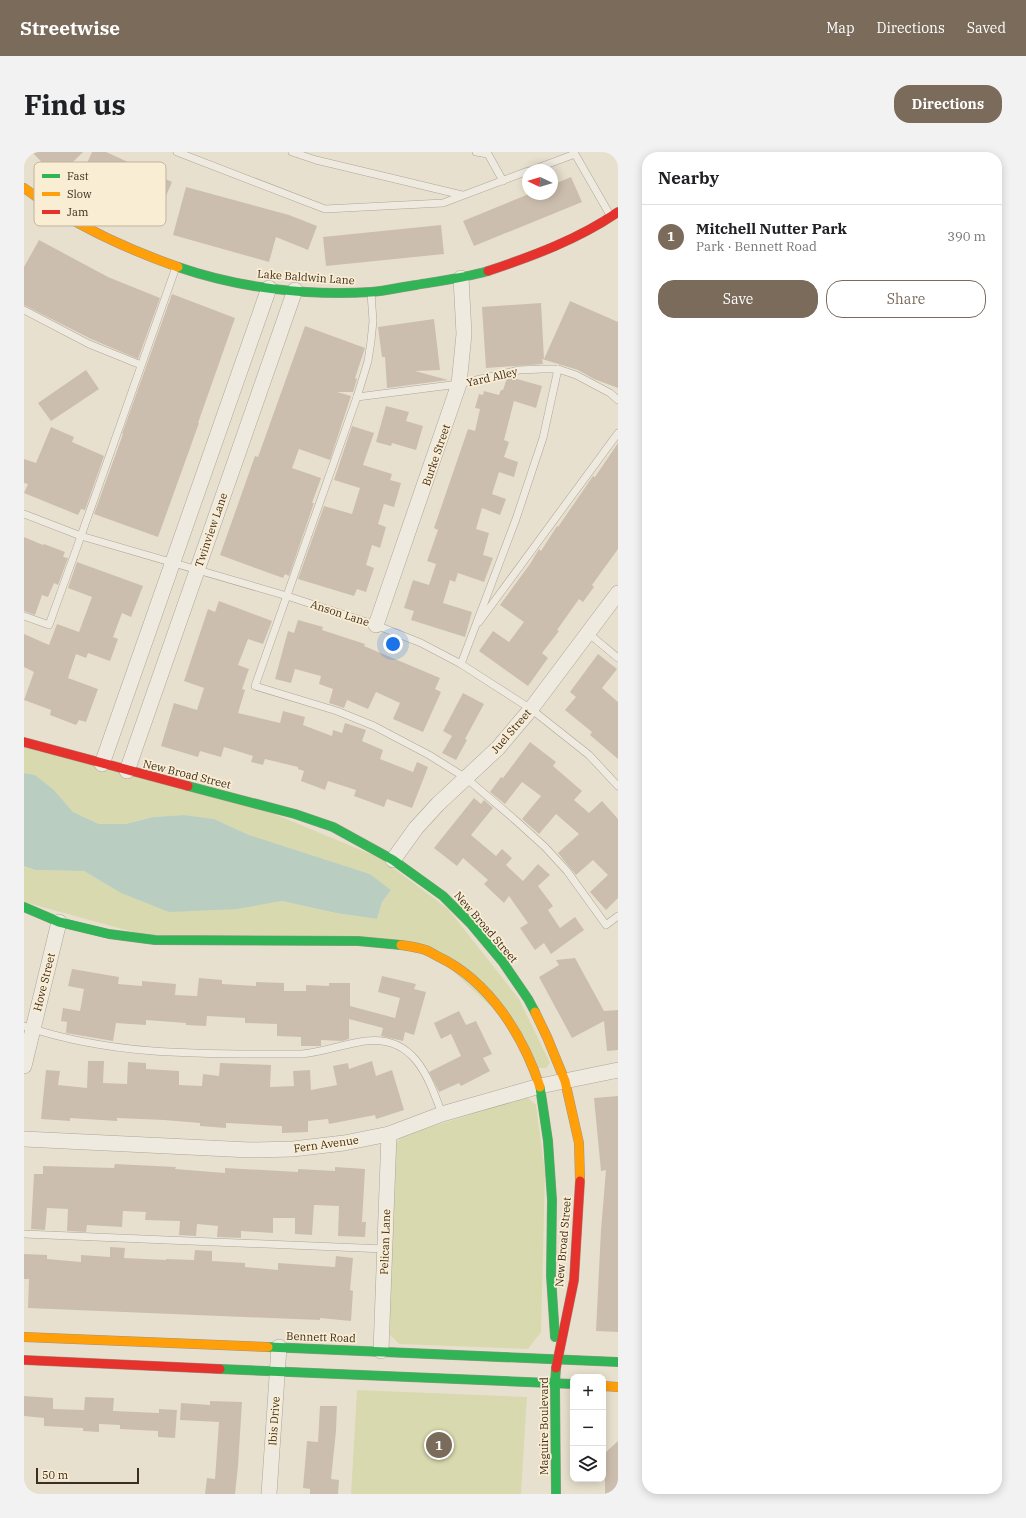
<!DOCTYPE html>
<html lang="en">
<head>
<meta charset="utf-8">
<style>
  :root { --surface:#fff; --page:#f2f2f2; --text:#202124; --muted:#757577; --line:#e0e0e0; --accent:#7a6b5b }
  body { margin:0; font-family:"IBM Plex Serif",serif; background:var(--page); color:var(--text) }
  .controls { position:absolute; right:12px; bottom:12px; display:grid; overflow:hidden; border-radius:8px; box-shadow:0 2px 10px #0003 }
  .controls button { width:36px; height:36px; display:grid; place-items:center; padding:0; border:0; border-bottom:1px solid var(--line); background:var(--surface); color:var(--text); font:20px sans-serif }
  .compass { position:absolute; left:498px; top:12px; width:36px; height:36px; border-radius:50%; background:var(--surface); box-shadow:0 2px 10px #0003; rotate:274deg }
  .scale { position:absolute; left:12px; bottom:10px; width:103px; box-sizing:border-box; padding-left:4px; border:2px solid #3e2c1d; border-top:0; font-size:11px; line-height:14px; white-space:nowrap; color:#3e2c1d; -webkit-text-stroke:3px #f9edd3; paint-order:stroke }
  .you { position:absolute; left:369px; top:492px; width:14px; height:14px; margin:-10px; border:3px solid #fff; border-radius:50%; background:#1a73e8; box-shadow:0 0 0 6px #1a73e833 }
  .badge { display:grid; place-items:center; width:26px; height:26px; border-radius:50%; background:var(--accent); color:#fff; font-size:13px; font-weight:700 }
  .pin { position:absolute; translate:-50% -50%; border:2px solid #fff; box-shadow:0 1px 4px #0006 }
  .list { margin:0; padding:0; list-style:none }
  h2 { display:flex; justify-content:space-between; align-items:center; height:52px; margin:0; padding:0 16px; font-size:17px }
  h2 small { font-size:13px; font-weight:400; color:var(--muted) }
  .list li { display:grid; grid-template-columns:26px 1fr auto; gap:12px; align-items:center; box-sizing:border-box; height:64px; padding:0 16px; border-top:1px solid var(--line) }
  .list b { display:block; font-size:15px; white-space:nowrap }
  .list p { margin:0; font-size:13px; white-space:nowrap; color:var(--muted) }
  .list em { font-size:13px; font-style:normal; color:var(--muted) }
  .actions { display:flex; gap:8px; padding:12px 16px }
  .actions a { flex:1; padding:9px 0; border:1px solid var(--accent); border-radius:16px; text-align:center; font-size:14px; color:var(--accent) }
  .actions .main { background:var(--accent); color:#fff }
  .icon { flex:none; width:22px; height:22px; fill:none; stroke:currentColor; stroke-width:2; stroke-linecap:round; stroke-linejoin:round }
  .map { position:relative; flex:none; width:594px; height:1342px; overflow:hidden; border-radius:16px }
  header { display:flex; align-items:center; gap:24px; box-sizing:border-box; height:56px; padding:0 20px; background:var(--accent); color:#fff }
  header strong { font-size:19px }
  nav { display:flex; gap:22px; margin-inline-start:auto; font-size:14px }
  .intro { display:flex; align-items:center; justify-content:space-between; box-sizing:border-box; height:96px; padding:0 24px }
  h1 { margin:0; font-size:28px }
  .button { padding:10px 18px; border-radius:16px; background:var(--accent); color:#fff; font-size:14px; font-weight:700 }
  main { display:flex; gap:24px; padding:0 24px }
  aside { flex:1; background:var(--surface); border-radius:16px; box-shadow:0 2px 10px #0003 }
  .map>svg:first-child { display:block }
</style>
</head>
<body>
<header>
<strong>Streetwise</strong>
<nav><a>Map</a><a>Directions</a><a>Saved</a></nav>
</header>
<div class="intro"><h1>Find us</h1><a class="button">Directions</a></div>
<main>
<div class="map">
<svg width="594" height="1342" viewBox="0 0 594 1342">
  <rect width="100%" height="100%" fill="#e8e0ce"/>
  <g fill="#d9d9af">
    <polygon points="0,594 248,661 356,706 424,757 495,847 526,911 522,916 514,916 492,878 402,794 120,783 0,750 0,714 11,718 60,719 97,741 214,757 258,749 311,761 353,767 358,750 367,738 346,722 225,683 190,667 160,663 129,665 102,672 75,672 49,660 30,638 11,623 0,621"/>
    <polygon points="503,945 512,953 521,1020 517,1180 504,1197 375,1192 365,1182 371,993 378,984"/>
    <polygon points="333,1238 503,1245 497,1342 327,1342"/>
  </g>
  <polygon fill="#b9cdc1" points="0,621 11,623 30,638 49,660 75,672 102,672 129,665 160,663 190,667 225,683 346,722 367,738 358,750 353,767 312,761 258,749 214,757 145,760 97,741 60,719 11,718 0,714"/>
  <g fill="#ccbeae">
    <polygon points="8,0 59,0 33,26"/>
    <polygon points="68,0 82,0 148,30 130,72 52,36"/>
    <polygon points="547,25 558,50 450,94 439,69 505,42 528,42 528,33"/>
    <polygon points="162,35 265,63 293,74 284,98 252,85 245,110 149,83"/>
    <polygon points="417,73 420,102 302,114 299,85"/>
    <polygon points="15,88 84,125 136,146 114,207 67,187 0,153 0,115"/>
    <polygon points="148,142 211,166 174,271 175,271 134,385 70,362 99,282 98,282"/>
    <polygon points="546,149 594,170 594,236 570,227 554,218 518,207 519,212 462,216 458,155 517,151 520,207"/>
    <polygon points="410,167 416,218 391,219 424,228 363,236 361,205 358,205 354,175"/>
    <polygon points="281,174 341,196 331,226 333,227 329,240 313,240 327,244 306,308 275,297 268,316 297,326 288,351 290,351 265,424 261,422 259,426 196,403 231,304 234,305"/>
    <polygon points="62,218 75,237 27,269 14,251"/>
    <polygon points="486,225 518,234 512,256 490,249 480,288 485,290 480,305 494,310 490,325 475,320 468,342 482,347 476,363 458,356 452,377 465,381 459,403 469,406 460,430 434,421 431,430 426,428 419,451 448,460 441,485 387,468 390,459 380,456 389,428 405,433 412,412 403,409 414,378 410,376 444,277 451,279 456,257 451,256 455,242 459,243 460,239 475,243 477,238 479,238 483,226"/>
    <polygon points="362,254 385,260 382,269 399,274 392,298 368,291 367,294 352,290"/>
    <polygon points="328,274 350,281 339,313 368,322 366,328 377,331 370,355 360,352 354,372 362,375 356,396 348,393 342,413 350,416 342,440 333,437 330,444 274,427 300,354 328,362 336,336 310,328"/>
    <polygon points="27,275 50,285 48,290 80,304 61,358 57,357 54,363 0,341 4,332 0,331 0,307 12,311"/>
    <polygon points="594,291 594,397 568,433 570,435 559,450 555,447 533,478 535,479 518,501 524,506 504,534 455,499 469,479 485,490 500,470 476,453 506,412 515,397 517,399 533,374 534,375 569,324 571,325"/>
    <polygon points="0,385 19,393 20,392 41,400 39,405 44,406 34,433 30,431 24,445 18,443 11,463 0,459"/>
    <polygon points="53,410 119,434 107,465 98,461 89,485 94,487 86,509 64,501 62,506 52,502 44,526 74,537 62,570 55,568 52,573 26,563 27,558 0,548 10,520 0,515 0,482 25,493 33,472 55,480 68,445 44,436"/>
    <polygon points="195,449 248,469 239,492 224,487 214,513 225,517 218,537 221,538 214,561 256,571 259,559 281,565 279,573 308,584 309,578 318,581 321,571 342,578 338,589 359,598 356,607 389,620 393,610 404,615 388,656 363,647 360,655 330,644 332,638 304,629 301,638 277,629 280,619 274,617 274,615 241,607 239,613 227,610 229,604 200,595 197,605 176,599 174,605 137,594 150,551 173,558 180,536 160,529 184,457 191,460"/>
    <polygon points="274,468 299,475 298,478 341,492 340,494 416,526 411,537 417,540 399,580 369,567 376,551 352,540 344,557 323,548 320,556 305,551 309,537 295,532 297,524 271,517 267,531 251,527 264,479 270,481"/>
    <polygon points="574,502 593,517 578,536 594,550 594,607 566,583 568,580 541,558 552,545 546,540"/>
    <polygon points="439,541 460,552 441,587 443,588 432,608 418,601 428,584 419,579"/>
    <polygon points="506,590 532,610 529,614 558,639 550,648 565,661 578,649 594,667 594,746 582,758 566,740 584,723 569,708 552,723 534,701 555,682 532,662 515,682 498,667 517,644 498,630 481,652 466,640 477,625 479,626"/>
    <polygon points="450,646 457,652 460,648 469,656 447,683 472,704 478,697 488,706 482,713 499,729 514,712 526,723 514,734 529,754 524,758 536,776 551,765 560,778 527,802 520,791 511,798 496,776 504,771 485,744 480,751 460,732 464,728 439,706 433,714 410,696"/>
    <polygon points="551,806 580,859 594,858 594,898 583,899 580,869 548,886 515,825 535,813 532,808"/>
    <polygon points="48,817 95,825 94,832 118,834 118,829 152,832 151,843 173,844 175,826 198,828 198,832 232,834 232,830 260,831 260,839 282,839 282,833 305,834 305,831 326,831 326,854 371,866 376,846 354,840 358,824 392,832 390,837 402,840 390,883 381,880 379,889 357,884 359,876 325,867 325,887 318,889 297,888 297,894 277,894 277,885 253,884 253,872 221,871 221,866 183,864 182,874 162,873 162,871 122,868 122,873 92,871 89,889 42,881 43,870 37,869 39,856 56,859 60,837 44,834"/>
    <polygon points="435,859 442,873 452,869 468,902 459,906 466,919 437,934 435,931 415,940 405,920 437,904 427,882 417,887 410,871"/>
    <polygon points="64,909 80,909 79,931 103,932 104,910 122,911 122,917 155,919 155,933 178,934 179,922 195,924 196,911 247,913 246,935 270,934 269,919 286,918 287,938 313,933 309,914 324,911 325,917 348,909 352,924 368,918 380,958 352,967 351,963 305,972 304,967 284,969 284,980 258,981 258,974 202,971 202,976 176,974 176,971 140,968 93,966 93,969 46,966 46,969 17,967 22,918 36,919 34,933 63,936"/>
    <polygon points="594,944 594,1180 572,1179 577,1078 582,1018 577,1019 570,946"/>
    <polygon points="91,1012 152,1015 151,1017 201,1021 201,1016 274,1020 274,1017 311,1019 311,1015 341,1017 338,1070 342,1070 341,1085 314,1084 315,1054 290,1053 288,1083 271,1082 271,1066 249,1066 249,1081 217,1079 217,1086 193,1085 194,1074 173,1072 172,1084 155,1083 156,1069 121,1068 122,1060 99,1059 98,1075 63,1073 62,1080 43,1079 44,1057 23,1056 21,1078 7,1077 10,1022 19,1022 19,1014 90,1016"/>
    <polygon points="86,1095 101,1096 100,1106 142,1108 142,1107 170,1108 171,1098 188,1099 188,1109 221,1111 221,1115 254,1118 254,1111 311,1115 312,1104 329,1106 326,1138 329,1139 327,1169 296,1166 296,1168 271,1167 4,1156 5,1127 0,1127 0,1102 23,1103 23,1107 57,1110 57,1103 86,1105"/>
    <polygon points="0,1244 29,1246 29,1257 60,1258 61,1245 90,1246 89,1259 135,1261 135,1257 153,1258 151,1286 134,1285 134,1279 96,1277 96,1273 75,1272 75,1280 59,1279 59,1276 20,1274 20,1266 0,1264"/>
    <polygon points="186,1249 218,1250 214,1314 211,1342 181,1342 183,1326 191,1327 195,1270 156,1268 157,1251 186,1253"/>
    <polygon points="296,1254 313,1254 312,1279 307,1327 315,1328 314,1342 286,1342 286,1337 279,1336 283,1289 294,1290"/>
    <polygon points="594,1289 594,1342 581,1342 581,1301"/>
  </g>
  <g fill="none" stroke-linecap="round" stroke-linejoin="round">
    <defs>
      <g id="lane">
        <polyline points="153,0 301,57 419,51 504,19"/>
        <polyline points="268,0 292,8 438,43"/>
        <polyline points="452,0 464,2 479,29"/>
        <polyline points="508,18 551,2 586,63"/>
        <polyline points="347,141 349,169 347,189 344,209 333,245 231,534 313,559 350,574 405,603 442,626 489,666 521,695 543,719 582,773 594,764"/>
        <polyline points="0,158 65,192 117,213"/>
        <polyline points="333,245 435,232 495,218 518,217 534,217 552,223 586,241 594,248"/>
        <polyline points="0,362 57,384 263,444 352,473 397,491 437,512 507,557 565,603 594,634"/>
        <polyline points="0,464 25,473 57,384 152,115"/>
        <polyline points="455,470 594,281"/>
        <polyline points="564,481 594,506"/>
        <polyline points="437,512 492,367 519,286 534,217"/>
        <path d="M0,874C92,905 182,902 278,902C299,900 320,892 341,889C390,883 404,924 418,962"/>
        <polyline points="0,1082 361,1097"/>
      </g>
      <g id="street">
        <polyline points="352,473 435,232 440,182 437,126"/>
        <polyline points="78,612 245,136"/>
        <polyline points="103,619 271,138"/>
        <polyline points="369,708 392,676 414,652 474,596 507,557 594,441"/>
        <polyline points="0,914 35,770"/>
        <polyline points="0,987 226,998 269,997 320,991 365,982 418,962 516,934 594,918"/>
        <polyline points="357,1199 365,982"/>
        <polyline points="245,1342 255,1195"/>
      </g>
      <g id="fast">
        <path d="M154,115C215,136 283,144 347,140C362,139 377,135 392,133C416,129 440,126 464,119"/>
        <polyline points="164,634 271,662 309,675 369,708 419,744 447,772 478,809 504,847 511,860"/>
        <polyline points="0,755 35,770 85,782 131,788 334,789 377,793"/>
        <polyline points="516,935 524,989 528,1048 527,1124 531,1185"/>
        <polyline points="244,1195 594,1210"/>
        <polyline points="196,1217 549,1232"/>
        <polyline points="532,1342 531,1231 532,1216"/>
      </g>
      <g id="slow">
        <path d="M0,36C13,45 25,54 38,62C75,84 114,101 154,115"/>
        <path d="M377,793C384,794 391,795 398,797C404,798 409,802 415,805C465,829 499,883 516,935"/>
        <polyline points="511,860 523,885 541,929 555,991 556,1029"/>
        <polyline points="0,1185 244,1195"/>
        <polyline points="579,1234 594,1235"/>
      </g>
      <g id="jam">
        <path d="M464,119C509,104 555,87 594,60"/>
        <polyline points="0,590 164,634"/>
        <polyline points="0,1208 196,1217"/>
        <polyline points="532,1216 550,1128 556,1029"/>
      </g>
    </defs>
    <use href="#lane" stroke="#ada597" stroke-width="8"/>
    <use href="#street" stroke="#ada597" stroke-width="16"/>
    <use href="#fast" stroke="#9d9486" stroke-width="10"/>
    <use href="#slow" stroke="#9d9486" stroke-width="10"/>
    <use href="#jam" stroke="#9d9486" stroke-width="10"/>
    <use href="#lane" stroke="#efeae0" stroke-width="7"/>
    <use href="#street" stroke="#efeae0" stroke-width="15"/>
    <use href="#fast" stroke="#30b455" stroke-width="9"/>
    <use href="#slow" stroke="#ff9f0a" stroke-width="9"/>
    <use href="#jam" stroke="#e5322d" stroke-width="9"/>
  </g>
  <g text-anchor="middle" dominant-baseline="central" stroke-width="3.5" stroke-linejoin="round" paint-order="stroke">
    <g font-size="11" fill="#3e2c1d" stroke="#f9edd3">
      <text transform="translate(282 125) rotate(4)">Lake Baldwin Lane</text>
      <text transform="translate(468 225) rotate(-13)">Yard Alley</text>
      <text transform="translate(412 303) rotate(-71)">Burke Street</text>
      <text transform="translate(187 378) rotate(-71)">Twinview Lane</text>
      <text transform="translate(316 461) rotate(18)">Anson Lane</text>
      <text transform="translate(487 579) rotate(-49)">Juel Street</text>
      <text transform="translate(163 622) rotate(14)">New Broad Street</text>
      <text transform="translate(462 775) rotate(49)">New Broad Street</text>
      <text transform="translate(20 830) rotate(-76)">Hove Street</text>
      <text transform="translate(302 992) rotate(-8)">Fern Avenue</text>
      <text transform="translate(361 1090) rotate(-88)">Pelican Lane</text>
      <text transform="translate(539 1090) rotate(-85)">New Broad Street</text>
      <text transform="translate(297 1185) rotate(2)">Bennett Road</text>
      <text transform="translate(250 1269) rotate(-86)">Ibis Drive</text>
      <text transform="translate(520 1274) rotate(-90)">Maguire Boulevard</text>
    </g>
  </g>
  <rect x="10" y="10" width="132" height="64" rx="6" fill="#f9edd3" stroke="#c1b39c" stroke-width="1"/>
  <rect x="18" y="22" width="18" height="4" fill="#30b455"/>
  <rect x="18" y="40" width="18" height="4" fill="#ff9f0a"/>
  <rect x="18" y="58" width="18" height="4" fill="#e5322d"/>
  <g font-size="11" fill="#3e2c1d">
    <text x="43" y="28">Fast</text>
    <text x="43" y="46">Slow</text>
    <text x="43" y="64">Jam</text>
  </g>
</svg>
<div class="controls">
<button>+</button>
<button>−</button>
<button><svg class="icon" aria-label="layers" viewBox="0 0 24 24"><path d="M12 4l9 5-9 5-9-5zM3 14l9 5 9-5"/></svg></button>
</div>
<svg class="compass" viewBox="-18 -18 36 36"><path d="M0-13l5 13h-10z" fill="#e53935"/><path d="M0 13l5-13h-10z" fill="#757577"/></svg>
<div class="scale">50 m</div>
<div class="you"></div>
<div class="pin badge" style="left:415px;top:1293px">1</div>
</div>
<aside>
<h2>Nearby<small></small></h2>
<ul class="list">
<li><span class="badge">1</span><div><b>Mitchell Nutter Park</b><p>Park · Bennett Road</p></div><em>390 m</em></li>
</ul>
<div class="actions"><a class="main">Save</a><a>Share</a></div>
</aside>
</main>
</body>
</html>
